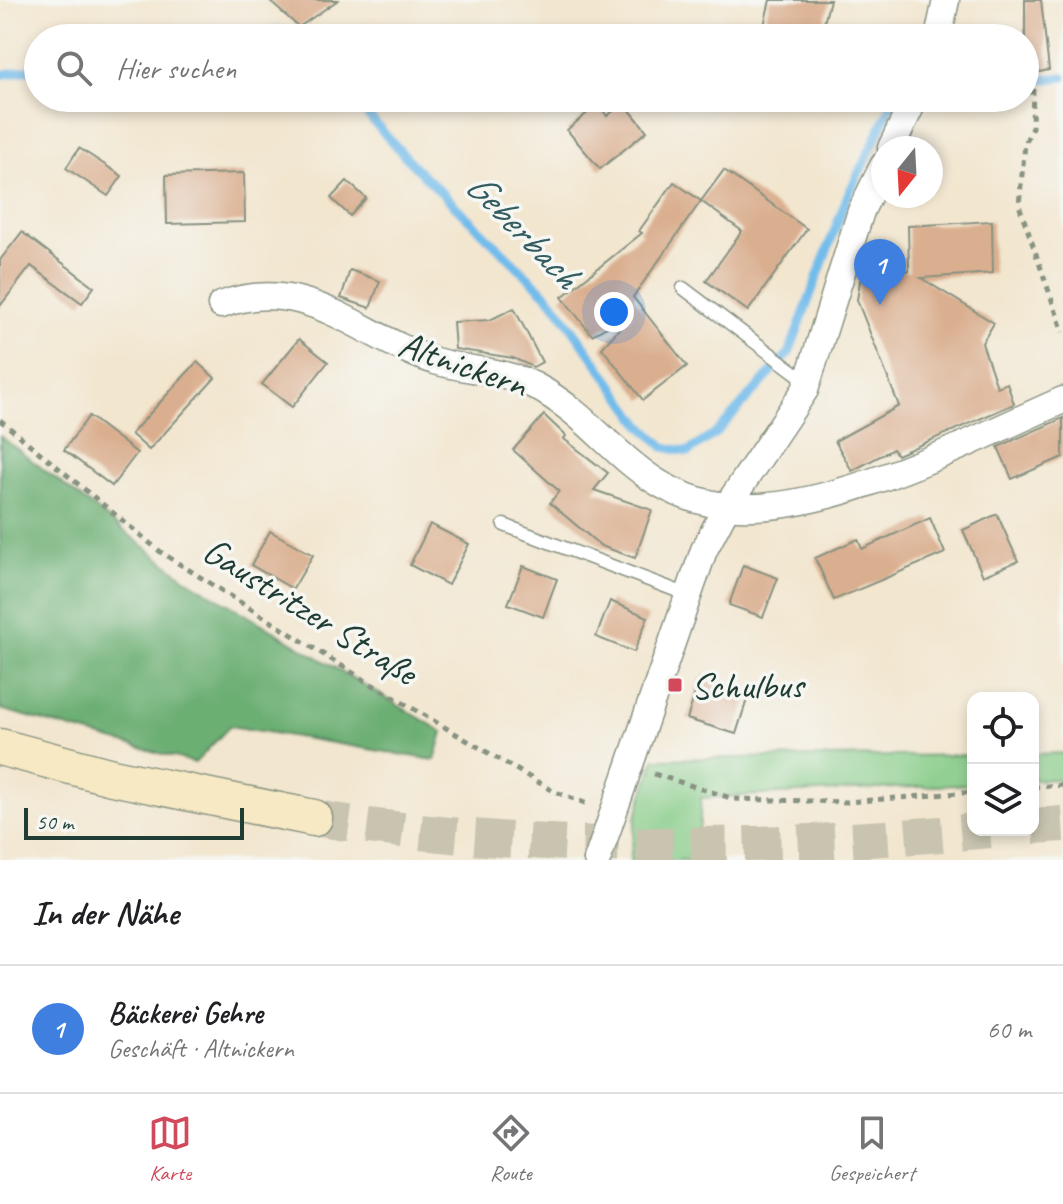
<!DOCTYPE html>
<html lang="de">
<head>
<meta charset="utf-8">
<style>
  :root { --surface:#fff; --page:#f6f6f6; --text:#202124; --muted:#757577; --line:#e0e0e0; --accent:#d1495b }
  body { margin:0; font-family:Caveat,sans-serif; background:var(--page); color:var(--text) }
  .controls { position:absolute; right:24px; bottom:24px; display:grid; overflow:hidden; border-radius:16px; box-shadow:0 4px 12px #0003 }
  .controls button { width:72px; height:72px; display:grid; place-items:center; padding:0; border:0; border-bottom:2px solid var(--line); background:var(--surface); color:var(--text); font:40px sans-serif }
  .compass { position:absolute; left:871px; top:136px; width:72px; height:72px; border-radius:50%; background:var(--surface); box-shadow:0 4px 12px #0003; rotate:198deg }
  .scale { position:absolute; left:24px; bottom:20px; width:220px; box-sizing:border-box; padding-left:8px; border:4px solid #1f3d34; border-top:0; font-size:22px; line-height:28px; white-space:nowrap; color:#1f3d34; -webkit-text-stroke:6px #f6f6f2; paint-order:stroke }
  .you { position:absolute; left:614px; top:312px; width:28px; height:28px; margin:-20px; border:6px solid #fff; border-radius:50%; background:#1a73e8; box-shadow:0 0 0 12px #1a73e833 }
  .badge { display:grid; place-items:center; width:52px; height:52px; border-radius:50%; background:var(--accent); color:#fff; font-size:26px; font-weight:700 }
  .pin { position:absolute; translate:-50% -66px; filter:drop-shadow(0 2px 4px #0008) }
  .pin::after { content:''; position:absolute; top:42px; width:28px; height:24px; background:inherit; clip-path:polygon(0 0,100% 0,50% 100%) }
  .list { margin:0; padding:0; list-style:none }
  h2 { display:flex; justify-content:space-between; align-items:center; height:104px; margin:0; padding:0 32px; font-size:34px }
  h2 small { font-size:26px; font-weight:400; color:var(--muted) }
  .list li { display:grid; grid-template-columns:52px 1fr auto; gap:24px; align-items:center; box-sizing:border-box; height:128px; padding:0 32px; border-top:2px solid var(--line) }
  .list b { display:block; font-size:30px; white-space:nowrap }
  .list p { margin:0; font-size:26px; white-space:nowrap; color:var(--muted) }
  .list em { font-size:26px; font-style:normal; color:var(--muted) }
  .icon { flex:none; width:44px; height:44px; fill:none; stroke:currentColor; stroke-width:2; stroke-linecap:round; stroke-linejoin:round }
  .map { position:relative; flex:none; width:1063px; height:860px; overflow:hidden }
  .search { position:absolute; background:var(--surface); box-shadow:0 4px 12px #0003; left:24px; right:24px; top:24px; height:88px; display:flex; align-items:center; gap:20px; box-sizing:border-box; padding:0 28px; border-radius:44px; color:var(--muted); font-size:30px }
  .sheet { height:232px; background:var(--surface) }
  nav { display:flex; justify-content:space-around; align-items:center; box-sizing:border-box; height:112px; border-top:2px solid var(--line); background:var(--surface); font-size:22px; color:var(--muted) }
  nav a { display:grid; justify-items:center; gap:4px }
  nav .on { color:var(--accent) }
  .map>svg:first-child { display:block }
</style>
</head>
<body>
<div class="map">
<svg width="1063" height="860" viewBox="0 0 1063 860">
  <rect width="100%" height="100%" fill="#f6f6f2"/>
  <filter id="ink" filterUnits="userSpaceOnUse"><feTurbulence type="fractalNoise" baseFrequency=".0125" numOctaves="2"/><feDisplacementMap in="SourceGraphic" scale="16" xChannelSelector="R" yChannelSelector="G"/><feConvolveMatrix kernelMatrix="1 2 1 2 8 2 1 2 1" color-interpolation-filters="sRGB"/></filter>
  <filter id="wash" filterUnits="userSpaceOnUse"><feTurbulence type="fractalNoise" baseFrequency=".006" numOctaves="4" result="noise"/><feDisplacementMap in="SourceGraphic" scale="32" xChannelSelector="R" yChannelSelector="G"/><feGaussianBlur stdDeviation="1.8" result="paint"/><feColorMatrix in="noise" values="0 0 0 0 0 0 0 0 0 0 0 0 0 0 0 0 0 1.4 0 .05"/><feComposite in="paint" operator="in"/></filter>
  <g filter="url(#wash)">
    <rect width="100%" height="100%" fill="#f2e6cf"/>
    <g fill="#85cb86" stroke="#52845d" stroke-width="2">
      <polygon points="1063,753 1063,779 1033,780 1033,754"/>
      <polygon points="973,755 973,784 701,798 698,860 630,860 636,817 655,759"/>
    </g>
    <polygon fill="#6caf73" stroke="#467654" stroke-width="2" points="0,436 188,580 443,732 435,760 230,726 195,763 0,709"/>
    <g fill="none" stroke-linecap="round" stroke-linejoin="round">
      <g stroke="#72bceb" stroke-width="9">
        <polyline points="229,38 279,30 294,38"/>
        <polyline points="0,75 38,68"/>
        <polyline points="1025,82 1063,77"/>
        <polyline points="352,98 414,166 552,300 642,426 664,447 688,452 716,433 789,353 847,197 893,102"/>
      </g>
    </g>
    <g id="blocks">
      <g fill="#daaf8f">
        <polygon points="268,0 338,0 299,27"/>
        <polygon points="770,0 830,0 820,38 777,38 762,34"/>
        <polygon points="1025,0 1041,0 1049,70 1025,75"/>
        <polygon points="624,103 647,131 600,169 567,130 598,104 607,116"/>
        <polygon points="79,148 122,176 108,196 66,168"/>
        <polygon points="724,170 807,229 748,311 706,281 742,231 701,201"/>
        <polygon points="244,173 245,222 167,224 166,175"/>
        <polygon points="347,181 366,198 350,216 331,198"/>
        <polygon points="674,182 701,201 633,297 687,366 643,400 602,348 633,313 592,335 562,297 642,233 639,231"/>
        <polygon points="992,221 993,273 921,278 994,323 982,343 997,387 1007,383 1014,404 897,455 893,449 852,471 835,441 899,406 857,300 860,281 868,267 909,271 908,226"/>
        <polygon points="22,232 94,287 82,303 31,266 0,306 0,260"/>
        <polygon points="350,270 380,281 370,308 341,298"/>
        <polygon points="514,308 542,362 533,367 513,358 455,349 453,322 490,320"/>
        <polygon points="299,339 328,362 292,407 262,384"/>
        <polygon points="197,362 215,378 149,450 131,434"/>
        <polygon points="544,415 566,436 564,439 608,473 594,490 652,510 635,558 601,546 550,503 559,491 513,450"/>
        <polygon points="89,416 137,453 112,486 64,450"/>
        <polygon points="1063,418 1063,457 1012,479 998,447"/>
        <polygon points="997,514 1018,561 983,576 963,530"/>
        <polygon points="930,518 945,553 834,600 815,558 858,539 862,549"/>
        <polygon points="430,524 469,544 448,585 410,565"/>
        <polygon points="270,531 313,555 293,589 251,565"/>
        <polygon points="743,565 778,578 763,617 729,605"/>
        <polygon points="523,566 557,579 543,617 508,604"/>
        <polygon points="610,601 648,617 634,652 596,637"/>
        <polygon points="700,678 749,693 736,734 687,719"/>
      </g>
    </g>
  </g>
  <g filter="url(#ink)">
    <use href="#blocks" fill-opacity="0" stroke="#889282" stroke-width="2"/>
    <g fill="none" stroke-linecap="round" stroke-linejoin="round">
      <g stroke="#c8c4b0" stroke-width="36" stroke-dasharray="36 18" stroke-linecap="butt">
        <path d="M314,818C540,854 763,850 990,830"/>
        <polyline points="1033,826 1063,824"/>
      </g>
      <defs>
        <g id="service">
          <polyline points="683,288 808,382"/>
          <polyline points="504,525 688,595"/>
        </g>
        <g id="minor">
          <polyline points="938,38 946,0"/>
          <polyline points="891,148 915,98"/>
          <path d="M221,305C306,273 360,337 435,361C468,371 504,370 535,386C607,424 632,494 726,506C825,518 973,439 1063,400"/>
          <polyline points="597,860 704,550 727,506 805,390 861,211 883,166"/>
        </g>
        <polyline id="secondary" points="0,747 112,777 314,818"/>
      </defs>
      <use href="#service" stroke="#889282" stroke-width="15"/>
      <use href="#minor" stroke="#889282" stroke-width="29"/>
      <use href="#secondary" stroke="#889282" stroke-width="39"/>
      <g stroke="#889282" stroke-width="5" stroke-dasharray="6 6" stroke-linecap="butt">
        <polyline points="1025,87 1033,85 1032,127 1025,144 1019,205 1063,332"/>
        <polyline points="0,420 162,553 361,678 553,791 590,805"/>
        <polyline points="654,774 734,799 847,802 973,792"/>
        <polyline points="1033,787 1063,785"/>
      </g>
      <use href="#service" stroke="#fff" stroke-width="12"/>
      <use href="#minor" stroke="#fff" stroke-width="26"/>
      <use href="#secondary" stroke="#f6e9c3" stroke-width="36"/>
    </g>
  </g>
  <rect fill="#d1495b" stroke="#f6f6f2" stroke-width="3" x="667" y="677" width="16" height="16" rx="4"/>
  <g text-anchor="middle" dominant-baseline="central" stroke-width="7" stroke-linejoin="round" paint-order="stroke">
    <g font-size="38" fill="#1f3d34" stroke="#f6f6f2">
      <text transform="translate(463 364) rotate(19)">Altnickern</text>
      <text transform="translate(310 611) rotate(32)">Gaustritzer Straße</text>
    </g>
    <g font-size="38" fill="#1f3d34" stroke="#f6f6f2" text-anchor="start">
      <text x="691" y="685">Schulbus</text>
    </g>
    <g font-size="40" font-style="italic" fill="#345d62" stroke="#f6f6f2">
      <text transform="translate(523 230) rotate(46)">Geberbach</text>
    </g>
  </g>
</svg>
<div class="controls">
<button><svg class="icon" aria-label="locate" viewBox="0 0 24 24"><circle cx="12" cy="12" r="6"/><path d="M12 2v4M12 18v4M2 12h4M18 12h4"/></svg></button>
<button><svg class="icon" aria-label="layers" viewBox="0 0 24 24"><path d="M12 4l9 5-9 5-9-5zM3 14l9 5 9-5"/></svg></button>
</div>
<svg class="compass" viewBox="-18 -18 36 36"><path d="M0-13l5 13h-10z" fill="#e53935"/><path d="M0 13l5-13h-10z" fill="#757577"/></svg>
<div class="scale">50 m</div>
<div class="you"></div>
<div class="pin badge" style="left:880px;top:305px;background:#3f7fe0">1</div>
<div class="search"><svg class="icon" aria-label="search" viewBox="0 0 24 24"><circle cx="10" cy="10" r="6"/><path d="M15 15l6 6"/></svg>Hier suchen</div>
</div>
<section class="sheet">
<h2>In der Nähe<small></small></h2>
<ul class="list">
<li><span class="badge" style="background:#3f7fe0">1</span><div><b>Bäckerei Gehre</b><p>Geschäft · Altnickern</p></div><em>60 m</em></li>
</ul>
</section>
<nav>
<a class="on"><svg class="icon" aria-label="map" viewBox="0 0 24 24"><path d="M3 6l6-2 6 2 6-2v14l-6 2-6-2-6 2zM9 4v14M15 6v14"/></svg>Karte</a>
<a><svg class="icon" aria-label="directions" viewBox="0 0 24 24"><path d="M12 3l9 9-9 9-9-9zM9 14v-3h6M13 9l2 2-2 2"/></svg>Route</a>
<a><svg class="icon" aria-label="saved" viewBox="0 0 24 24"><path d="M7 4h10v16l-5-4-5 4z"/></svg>Gespeichert</a>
</nav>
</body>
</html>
